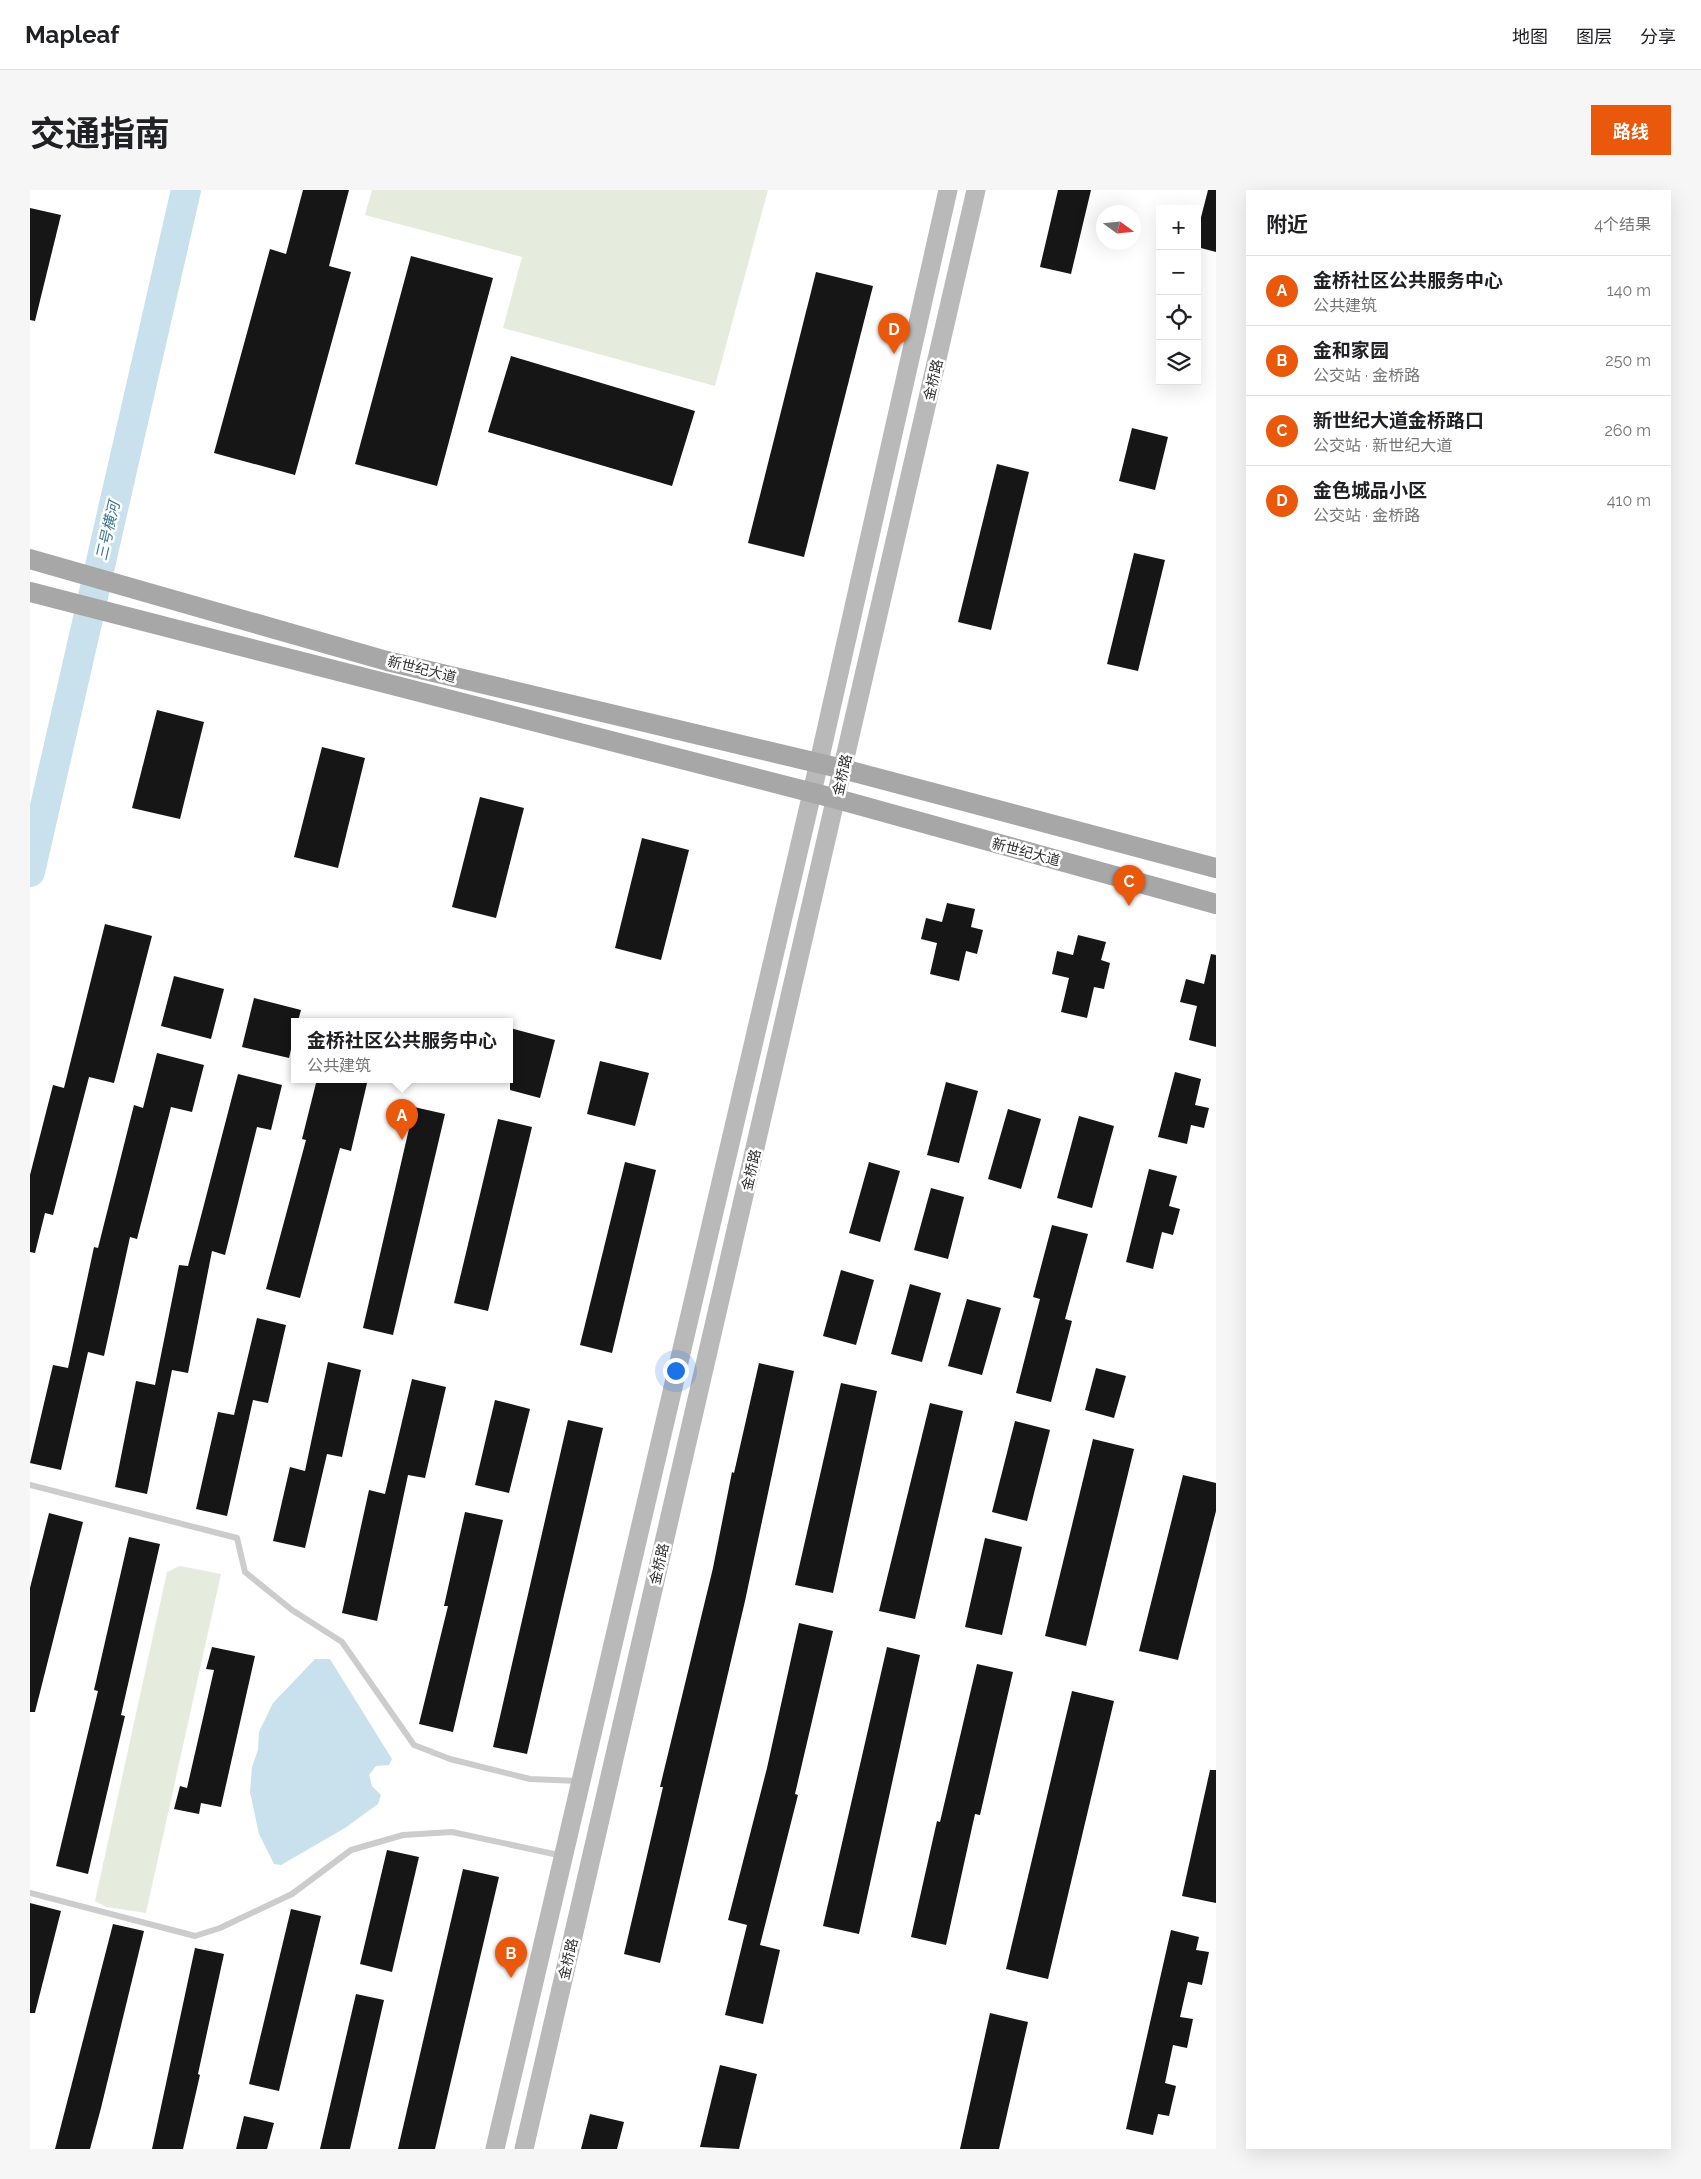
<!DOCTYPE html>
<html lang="zh">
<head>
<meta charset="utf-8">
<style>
  :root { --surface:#fff; --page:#f6f6f6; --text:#202124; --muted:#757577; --line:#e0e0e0; --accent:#ea580c }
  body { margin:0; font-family:Raleway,"Noto Sans SC",sans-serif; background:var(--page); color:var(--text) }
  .controls { position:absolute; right:15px; top:15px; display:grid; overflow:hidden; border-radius:0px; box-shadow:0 5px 20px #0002 }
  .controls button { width:45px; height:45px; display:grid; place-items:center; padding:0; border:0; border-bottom:1px solid var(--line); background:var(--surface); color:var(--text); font:25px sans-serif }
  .compass { position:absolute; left:1066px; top:15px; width:45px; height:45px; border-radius:50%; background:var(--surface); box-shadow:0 5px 20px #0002; rotate:105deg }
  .you { position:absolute; left:645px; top:1180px; width:18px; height:18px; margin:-12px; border:4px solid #fff; border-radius:50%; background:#1a73e8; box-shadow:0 0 0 8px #1a73e833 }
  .badge { display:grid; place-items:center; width:32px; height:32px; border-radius:50%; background:var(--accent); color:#fff; font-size:16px; font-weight:700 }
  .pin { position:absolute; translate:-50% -41px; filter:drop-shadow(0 1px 2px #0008) }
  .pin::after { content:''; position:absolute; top:26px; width:18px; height:15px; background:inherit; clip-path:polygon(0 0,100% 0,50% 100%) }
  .popup { position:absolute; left:261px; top:828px; width:222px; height:65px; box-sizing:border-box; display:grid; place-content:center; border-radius:0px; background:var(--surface); filter:drop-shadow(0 1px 4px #0005); font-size:16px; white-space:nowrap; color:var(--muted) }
  .popup b { font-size:19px; color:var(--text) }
  .popup::after { content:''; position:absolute; left:50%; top:100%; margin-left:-10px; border:10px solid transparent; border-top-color:var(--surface) }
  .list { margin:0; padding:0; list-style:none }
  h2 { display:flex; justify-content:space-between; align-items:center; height:65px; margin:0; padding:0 20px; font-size:21px }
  h2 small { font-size:16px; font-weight:400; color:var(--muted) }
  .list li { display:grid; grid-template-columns:32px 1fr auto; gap:15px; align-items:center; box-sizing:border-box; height:70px; padding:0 20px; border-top:1px solid var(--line) }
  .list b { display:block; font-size:19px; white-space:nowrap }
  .list p { margin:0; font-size:16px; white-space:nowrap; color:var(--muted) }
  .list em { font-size:16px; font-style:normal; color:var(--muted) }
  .icon { flex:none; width:28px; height:28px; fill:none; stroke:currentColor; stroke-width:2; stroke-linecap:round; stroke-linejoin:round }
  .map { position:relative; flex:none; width:1186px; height:1959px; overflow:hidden; border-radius:0px }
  header { display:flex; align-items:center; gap:30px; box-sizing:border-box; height:70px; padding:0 25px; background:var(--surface); border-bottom:1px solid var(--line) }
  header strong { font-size:24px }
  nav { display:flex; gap:28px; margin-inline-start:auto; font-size:18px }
  .intro { display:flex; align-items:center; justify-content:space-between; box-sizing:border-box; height:120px; padding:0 30px }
  h1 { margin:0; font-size:35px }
  .button { padding:12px 22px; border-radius:0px; background:var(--accent); color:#fff; font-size:18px; font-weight:700 }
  main { display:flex; gap:30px; padding:0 30px }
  aside { flex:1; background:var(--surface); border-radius:0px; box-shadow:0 5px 20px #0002 }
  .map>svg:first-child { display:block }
</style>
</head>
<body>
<header>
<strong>Mapleaf</strong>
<nav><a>地图</a><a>图层</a><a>分享</a></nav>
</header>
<div class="intro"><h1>交通指南</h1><a class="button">路线</a></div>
<main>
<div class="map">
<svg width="1186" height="1959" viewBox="0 0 1186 1959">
  <rect width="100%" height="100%" fill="#fff"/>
  <g fill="#e6ecdd">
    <polygon points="342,0 738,0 685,196 473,138 492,67 335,25"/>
    <polygon points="150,1376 191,1384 116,1723 76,1717 65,1711 137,1382"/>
  </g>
  <polygon fill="#c9e1ec" points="285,1469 300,1469 362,1569 359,1575 346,1576 339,1585 342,1596 351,1605 348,1614 315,1638 251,1675 244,1674 229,1644 220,1602 222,1577 228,1560 229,1542 243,1513"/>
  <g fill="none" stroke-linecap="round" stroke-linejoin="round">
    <polyline stroke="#c9e1ec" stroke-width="30" points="0,682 156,0"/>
  </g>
  <g fill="#161616">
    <polygon points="273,0 319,0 299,76 321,82 265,285 184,263 240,59 256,64"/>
    <polygon points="1028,0 1061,0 1041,84 1010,77"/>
    <polygon points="1178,0 1186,0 1186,62 1167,57 1167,43"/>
    <polygon points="0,18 31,25 5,131 0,130"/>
    <polygon points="381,66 463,88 407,296 325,274"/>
    <polygon points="786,82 843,96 774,367 718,353"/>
    <polygon points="481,166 665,221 642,296 458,242"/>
    <polygon points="1102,238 1138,247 1125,300 1089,291"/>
    <polygon points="967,274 999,282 961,440 928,432"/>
    <polygon points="1104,363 1135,370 1108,481 1077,474"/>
    <polygon points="127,520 174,532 150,629 102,618"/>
    <polygon points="292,557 335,568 308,678 264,667"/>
    <polygon points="450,607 494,618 466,728 422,717"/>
    <polygon points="612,648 659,660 631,770 585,758"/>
    <polygon points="917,713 945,719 941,737 953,740 947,764 936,761 929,791 900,784 907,753 891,749 896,728 912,732"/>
    <polygon points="75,734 122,746 84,893 59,887 23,1025 15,1023 5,1063 0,1062 0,985 23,895 34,898"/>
    <polygon points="1048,745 1076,752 1071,770 1080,773 1074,799 1064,797 1057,828 1031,822 1039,788 1022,784 1027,761 1043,765"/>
    <polygon points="1181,764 1186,765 1186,857 1159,850 1167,816 1150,812 1156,789 1174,794"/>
    <polygon points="144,786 194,799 181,849 131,836"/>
    <polygon points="224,808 271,820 268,831 264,831 264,846 259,868 212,857"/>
    <polygon points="480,838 525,850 510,908 480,900"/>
    <polygon points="127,863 174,875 162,922 141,917 107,1049 100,1047 74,1166 58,1162 31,1280 0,1273 23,1175 38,1178 64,1057 68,1058 104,915 113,918"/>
    <polygon points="570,871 619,883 605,936 557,924"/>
    <polygon points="1145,882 1171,889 1165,915 1179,918 1174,938 1161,935 1157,954 1128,947"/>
    <polygon points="208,884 252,895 241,940 227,937 195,1065 182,1061 158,1183 142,1180 117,1304 85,1297 106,1191 125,1195 149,1075 158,1076"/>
    <polygon points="287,889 338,889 321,961 310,958 270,1108 236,1099 276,950 272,949"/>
    <polygon points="916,892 948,901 929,973 897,965"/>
    <polygon points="384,917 415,924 363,1145 333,1138"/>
    <polygon points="978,919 1011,929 991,999 958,989"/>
    <polygon points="1049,926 1084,936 1062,1018 1027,1008"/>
    <polygon points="468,929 502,937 458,1121 424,1113"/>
    <polygon points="595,972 626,980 582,1163 550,1155"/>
    <polygon points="839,972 870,981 850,1052 819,1043"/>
    <polygon points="1119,979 1147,986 1139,1016 1150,1019 1143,1045 1132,1042 1123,1079 1096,1072"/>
    <polygon points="901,998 934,1007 918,1069 884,1060"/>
    <polygon points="1022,1035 1058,1044 1035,1129 1042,1131 1021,1212 986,1203 1010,1109 1003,1107"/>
    <polygon points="811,1080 844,1090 826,1155 793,1146"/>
    <polygon points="880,1094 911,1103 892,1172 861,1164"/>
    <polygon points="937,1109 971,1118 952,1185 918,1176"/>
    <polygon points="227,1128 256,1135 238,1213 223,1210 197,1326 166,1319 188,1222 204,1225"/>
    <polygon points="298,1172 331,1180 312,1267 297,1264 275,1358 243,1351 260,1277 275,1281"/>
    <polygon points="729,1173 764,1181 715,1411 630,1773 594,1764 633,1597 630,1597 683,1378 702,1282 704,1283"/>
    <polygon points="1066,1178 1096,1186 1084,1228 1055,1220"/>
    <polygon points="382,1189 416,1197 395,1288 378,1285 347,1431 312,1423 339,1300 355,1304"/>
    <polygon points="811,1193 847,1201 803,1403 765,1395"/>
    <polygon points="465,1210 500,1219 479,1303 445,1295"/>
    <polygon points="900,1213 933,1221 885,1429 849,1421"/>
    <polygon points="538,1230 573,1238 497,1564 463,1557"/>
    <polygon points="985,1231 1020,1240 997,1331 962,1322"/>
    <polygon points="1063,1249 1104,1259 1056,1456 1015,1446"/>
    <polygon points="1153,1285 1186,1293 1186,1321 1148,1470 1109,1461"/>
    <polygon points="435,1322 473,1330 423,1542 389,1534 418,1416 414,1416"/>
    <polygon points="19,1323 53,1332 5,1522 0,1522 0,1398"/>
    <polygon points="99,1347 130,1354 91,1525 95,1526 58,1684 26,1676 68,1501 64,1500"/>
    <polygon points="955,1348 992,1357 972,1445 935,1437"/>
    <polygon points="769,1433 803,1441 765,1604 768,1605 730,1755 750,1760 733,1834 695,1825 717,1735 698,1730 737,1578"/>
    <polygon points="182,1457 225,1466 191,1617 171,1613 169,1624 144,1619 150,1596 157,1598 184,1480 176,1479"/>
    <polygon points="857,1457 890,1465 829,1744 793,1736"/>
    <polygon points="947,1474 983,1482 950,1625 945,1624 916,1755 881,1747 907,1631 910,1632"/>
    <polygon points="1042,1501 1084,1511 1018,1789 976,1779"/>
    <polygon points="1180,1580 1186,1580 1186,1713 1152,1706"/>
    <polygon points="357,1660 389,1667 362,1782 330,1774"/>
    <polygon points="433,1679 469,1687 405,1959 368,1959"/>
    <polygon points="0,1713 31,1721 5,1823 0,1823"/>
    <polygon points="261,1719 291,1726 249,1901 219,1894"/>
    <polygon points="83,1734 114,1741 71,1918 60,1959 25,1959"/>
    <polygon points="1141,1740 1169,1747 1166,1760 1179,1762 1172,1795 1158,1792 1150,1827 1163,1829 1157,1858 1143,1855 1135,1893 1146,1896 1139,1926 1128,1924 1123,1945 1096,1939"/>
    <polygon points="165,1758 194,1764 168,1884 170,1885 153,1959 122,1959"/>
    <polygon points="326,1804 354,1810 320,1959 290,1959"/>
    <polygon points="960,1823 998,1832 969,1959 930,1959"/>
    <polygon points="690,1875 727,1884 709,1959 670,1957"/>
    <polygon points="560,1924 594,1932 587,1959 551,1959"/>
    <polygon points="214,1926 244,1933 237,1959 206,1959"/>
  </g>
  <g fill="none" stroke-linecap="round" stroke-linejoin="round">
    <g stroke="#ccc" stroke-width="6">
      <polyline points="0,1295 207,1348 215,1382 262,1420 312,1452 384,1555 420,1569 500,1589 549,1591"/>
      <polyline points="0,1703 165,1746 190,1738 262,1704 321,1660 373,1645 422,1642 533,1666"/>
    </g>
    <g stroke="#b9b9b9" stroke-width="19">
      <polyline points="465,1959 782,603 918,0"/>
      <polyline points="494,1959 946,0"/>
    </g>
    <g stroke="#a7a7a7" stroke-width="20">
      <polyline points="0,369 357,471 813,579 1186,678"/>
      <polyline points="0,402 807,609 1186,714"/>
    </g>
  </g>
  <g text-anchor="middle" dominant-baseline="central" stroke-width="5" stroke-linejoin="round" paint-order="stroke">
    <g font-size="14" fill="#2f2f2f" stroke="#fff">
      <text transform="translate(903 190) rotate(-77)">金桥路</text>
      <text transform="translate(392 479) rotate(14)">新世纪大道</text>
      <text transform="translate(812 585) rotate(-77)">金桥路</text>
      <text transform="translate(996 662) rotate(15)">新世纪大道</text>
      <text transform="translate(721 980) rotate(-77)">金桥路</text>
      <text transform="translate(629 1374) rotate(-77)">金桥路</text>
      <text transform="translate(538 1769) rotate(-77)">金桥路</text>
    </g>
    <g font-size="15" font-style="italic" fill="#3b7893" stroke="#fff">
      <text transform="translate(78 341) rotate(-77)">三号横河</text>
    </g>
  </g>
</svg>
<div class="controls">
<button>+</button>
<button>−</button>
<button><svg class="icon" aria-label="locate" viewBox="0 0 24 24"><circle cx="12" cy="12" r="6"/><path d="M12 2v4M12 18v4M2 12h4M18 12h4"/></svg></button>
<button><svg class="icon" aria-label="layers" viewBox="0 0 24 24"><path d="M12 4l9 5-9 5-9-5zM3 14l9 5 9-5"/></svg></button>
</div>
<svg class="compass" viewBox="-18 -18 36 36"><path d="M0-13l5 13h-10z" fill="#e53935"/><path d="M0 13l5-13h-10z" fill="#757577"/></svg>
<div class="you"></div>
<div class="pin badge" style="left:372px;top:950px">A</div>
<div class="popup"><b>金桥社区公共服务中心</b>公共建筑</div>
<div class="pin badge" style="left:481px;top:1788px">B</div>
<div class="pin badge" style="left:1099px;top:716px">C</div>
<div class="pin badge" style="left:864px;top:164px">D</div>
</div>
<aside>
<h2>附近<small>4个结果</small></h2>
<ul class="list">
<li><span class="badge">A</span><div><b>金桥社区公共服务中心</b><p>公共建筑</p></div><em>140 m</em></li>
<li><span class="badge">B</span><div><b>金和家园</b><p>公交站 · 金桥路</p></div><em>250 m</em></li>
<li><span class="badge">C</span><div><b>新世纪大道金桥路口</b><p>公交站 · 新世纪大道</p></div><em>260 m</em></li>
<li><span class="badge">D</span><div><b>金色城品小区</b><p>公交站 · 金桥路</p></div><em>410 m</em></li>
</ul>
</aside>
</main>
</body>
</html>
